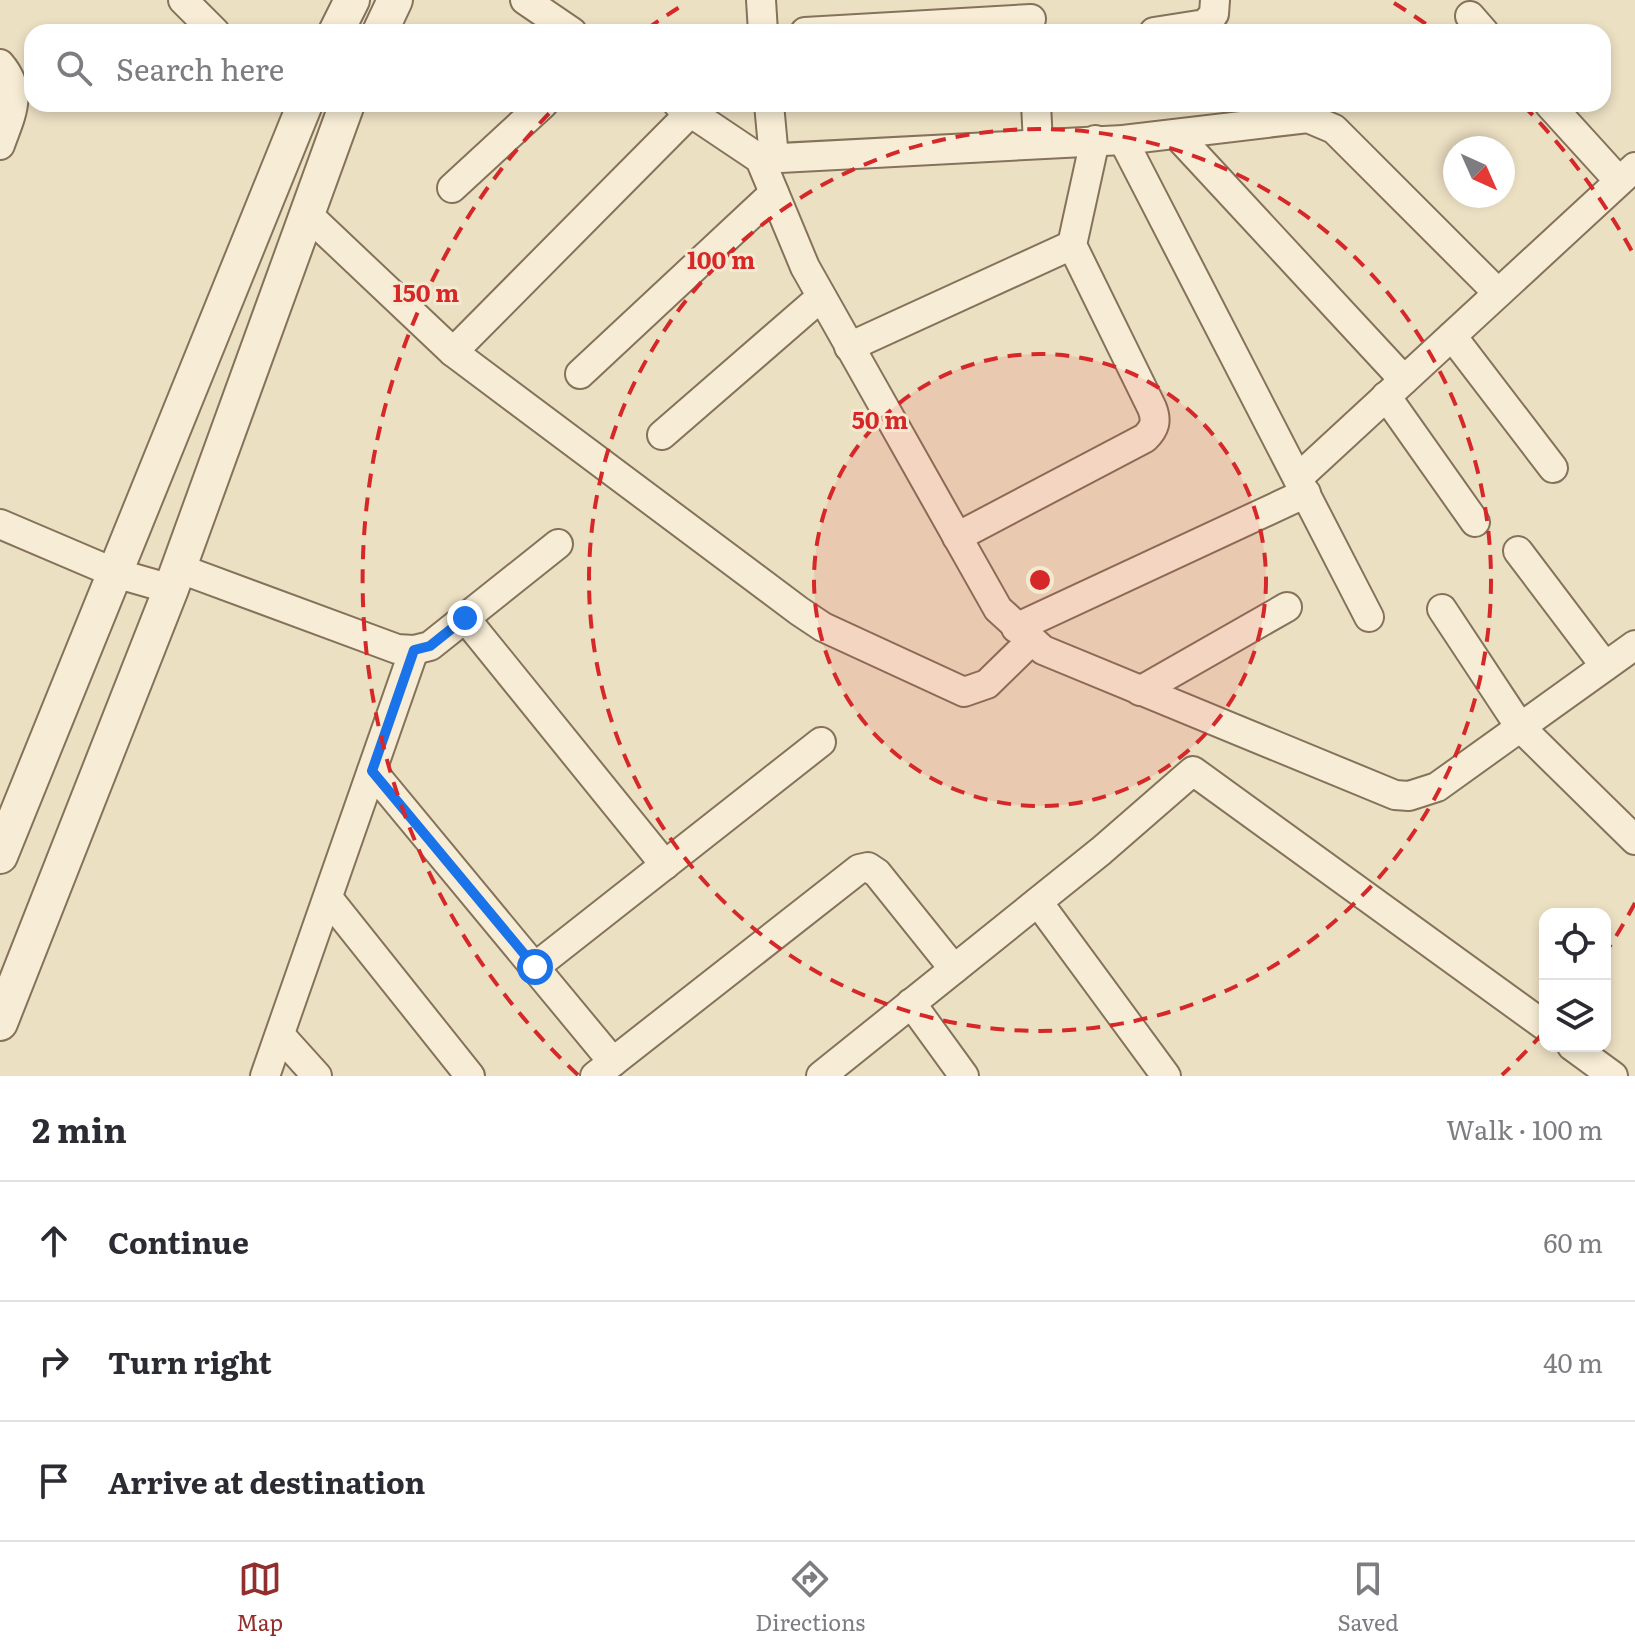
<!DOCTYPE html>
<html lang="en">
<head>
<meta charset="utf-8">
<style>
  :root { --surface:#fff; --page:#f2f2f3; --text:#2b2b33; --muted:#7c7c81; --line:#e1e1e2; --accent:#912e2e }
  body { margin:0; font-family:Literata,serif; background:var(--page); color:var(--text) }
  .controls { position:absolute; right:24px; bottom:24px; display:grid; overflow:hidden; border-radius:16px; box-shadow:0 4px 12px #0003 }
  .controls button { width:72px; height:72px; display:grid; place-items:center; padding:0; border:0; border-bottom:2px solid var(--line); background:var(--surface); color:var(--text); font:40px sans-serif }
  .compass { position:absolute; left:1443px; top:136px; width:72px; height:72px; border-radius:50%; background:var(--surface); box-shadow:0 4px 12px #0003; rotate:135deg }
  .stop { position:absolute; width:24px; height:24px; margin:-18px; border:6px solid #1a73e8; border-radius:50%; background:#fff }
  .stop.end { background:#1a73e8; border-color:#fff; box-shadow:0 2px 8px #0008 }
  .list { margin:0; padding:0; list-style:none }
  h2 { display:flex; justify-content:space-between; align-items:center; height:104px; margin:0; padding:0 32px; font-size:34px }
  h2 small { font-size:26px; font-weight:400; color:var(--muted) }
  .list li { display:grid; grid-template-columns:52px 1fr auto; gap:24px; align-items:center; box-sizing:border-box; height:120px; padding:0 32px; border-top:2px solid var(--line) }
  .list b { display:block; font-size:30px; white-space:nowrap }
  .list em { font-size:26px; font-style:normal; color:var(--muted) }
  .icon { flex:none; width:44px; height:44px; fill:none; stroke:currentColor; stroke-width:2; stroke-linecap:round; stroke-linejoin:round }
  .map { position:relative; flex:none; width:1635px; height:1076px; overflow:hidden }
  .search { position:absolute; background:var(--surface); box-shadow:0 4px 12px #0003; left:24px; right:24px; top:24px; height:88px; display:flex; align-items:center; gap:20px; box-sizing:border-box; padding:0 28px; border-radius:24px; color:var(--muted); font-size:30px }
  .sheet { height:464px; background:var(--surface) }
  nav { display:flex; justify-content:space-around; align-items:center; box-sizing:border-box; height:112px; border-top:2px solid var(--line); background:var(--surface); font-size:22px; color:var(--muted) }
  nav a { display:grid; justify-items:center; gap:4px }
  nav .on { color:var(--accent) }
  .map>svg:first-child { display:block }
</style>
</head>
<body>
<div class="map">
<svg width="1635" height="1076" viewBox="0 0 1635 1076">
  <rect width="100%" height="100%" fill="#ece0c3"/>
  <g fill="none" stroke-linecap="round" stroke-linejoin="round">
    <defs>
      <g id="minor">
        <polyline points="183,0 215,32"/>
        <polyline points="525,0 572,32"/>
        <polyline points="761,0 763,32"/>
        <polyline points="1470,16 1484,32"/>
        <polyline points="805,32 1031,19"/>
        <polyline points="1154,32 1205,24 1214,14 1215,0"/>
        <path d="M0,64C24,92 11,114 0,145"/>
        <polyline points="678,104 760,159 805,267 998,609 1043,650 1395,795 1409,796 1437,787 1635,645"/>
        <polyline points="769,104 774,158"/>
        <polyline points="1036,104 1038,143"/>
        <polyline points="1549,104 1619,181"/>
        <polyline points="1176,134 1404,380"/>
        <polyline points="1123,140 1369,617"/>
        <polyline points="760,159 1123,140 1308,118 1334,129 1498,293"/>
        <polyline points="452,188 543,104"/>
        <polyline points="306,213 453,352 799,611 823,627 964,692 987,684 1031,641"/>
        <polyline points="1452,336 1553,468"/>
        <polyline points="849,347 1072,245"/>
        <polyline points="453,352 691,112"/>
        <polyline points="580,374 774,193"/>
        <polyline points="1386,396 1475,522"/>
        <polyline points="662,435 821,297"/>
        <polyline points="1298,478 1635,167"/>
        <polyline points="0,524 115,573 171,589"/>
        <path d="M957,537L1145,438C1155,428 1157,421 1152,408L1072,245L1095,140"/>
        <polyline points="1518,551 1605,666"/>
        <polyline points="178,568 397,649 414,650 430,646 558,544"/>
        <polyline points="1442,609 1520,727 1635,840"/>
        <polyline points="465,618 665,865"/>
        <polyline points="1016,628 1306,493"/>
        <polyline points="1140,691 1287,607"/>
        <polyline points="372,771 613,1062"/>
        <polyline points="328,898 470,1076"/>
        <polyline points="1038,902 1166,1076"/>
        <polyline points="535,967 821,742"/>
        <polyline points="911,1003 964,1076"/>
        <polyline points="280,1035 317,1076"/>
        <polyline points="1572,1046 1613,1076"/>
        <polyline points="265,1076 414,650"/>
        <polyline points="595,1076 859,869 868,867 877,873 954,969"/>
        <polyline points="821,1076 1101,851 1193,771 1545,1026"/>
      </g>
      <g id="tertiary">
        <polyline points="336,32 352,0"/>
        <polyline points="380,32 395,0"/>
        <polyline points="0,856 305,104"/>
        <polyline points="0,1023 171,589 347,104"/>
      </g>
    </defs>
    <use href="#minor" stroke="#85725b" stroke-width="32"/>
    <use href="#tertiary" stroke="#85725b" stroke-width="38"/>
    <use href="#minor" stroke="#f7edd6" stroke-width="28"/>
    <use href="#tertiary" stroke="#f7edd6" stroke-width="34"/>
  </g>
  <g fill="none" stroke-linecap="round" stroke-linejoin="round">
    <polyline stroke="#1a73e8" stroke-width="10" points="465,618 430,646 414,650 372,771 535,967"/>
  </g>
  <circle cx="1040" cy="580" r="226" fill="#d62828" fill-opacity=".12"/>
  <g fill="none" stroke="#d62828" stroke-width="4" stroke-dasharray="14 10">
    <circle cx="1040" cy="580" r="226"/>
    <circle cx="1040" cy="580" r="451"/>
    <path d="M1635 903A677 677 0 0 1 1608 949M1543 1033A677 677 0 0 1 1502 1075M578 1075A677 677 0 0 1 557 105M647 29A677 677 0 0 1 686 3M1394 3A677 677 0 0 1 1433 29M1523 105A677 677 0 0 1 1635 257"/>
  </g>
  <circle cx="1040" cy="580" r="12" fill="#d62828" stroke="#f4ead2" stroke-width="4"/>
  <g font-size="24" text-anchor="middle" font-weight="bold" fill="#d62828" stroke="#f4ead2" stroke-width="6" stroke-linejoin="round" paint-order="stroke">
    <text x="721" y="269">100 m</text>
    <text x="426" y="302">150 m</text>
    <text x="880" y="429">50 m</text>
  </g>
</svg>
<div class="controls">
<button><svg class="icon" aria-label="locate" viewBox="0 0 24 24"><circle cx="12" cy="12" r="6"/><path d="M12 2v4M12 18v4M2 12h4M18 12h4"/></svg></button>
<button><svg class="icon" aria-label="layers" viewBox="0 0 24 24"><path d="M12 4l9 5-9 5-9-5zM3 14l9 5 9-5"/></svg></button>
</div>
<svg class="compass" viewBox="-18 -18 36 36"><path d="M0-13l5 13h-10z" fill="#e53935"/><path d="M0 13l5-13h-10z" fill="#7c7c81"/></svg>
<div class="stop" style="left:535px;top:967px"></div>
<div class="stop end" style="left:465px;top:618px"></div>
<div class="search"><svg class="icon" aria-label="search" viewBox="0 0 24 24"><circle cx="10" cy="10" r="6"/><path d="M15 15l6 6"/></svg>Search here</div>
</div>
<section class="sheet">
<h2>2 min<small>Walk · 100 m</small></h2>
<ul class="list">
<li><svg class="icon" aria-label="ahead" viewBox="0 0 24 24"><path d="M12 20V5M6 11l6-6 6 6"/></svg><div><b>Continue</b></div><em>60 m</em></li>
<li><svg class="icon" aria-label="right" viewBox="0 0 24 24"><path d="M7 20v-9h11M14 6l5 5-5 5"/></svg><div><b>Turn right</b></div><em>40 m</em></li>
<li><svg class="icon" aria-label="arrive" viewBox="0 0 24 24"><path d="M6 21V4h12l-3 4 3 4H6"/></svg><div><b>Arrive at destination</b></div></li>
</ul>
</section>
<nav>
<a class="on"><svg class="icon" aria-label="map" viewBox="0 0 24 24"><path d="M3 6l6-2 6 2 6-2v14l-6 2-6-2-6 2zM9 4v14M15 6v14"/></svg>Map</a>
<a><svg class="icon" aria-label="directions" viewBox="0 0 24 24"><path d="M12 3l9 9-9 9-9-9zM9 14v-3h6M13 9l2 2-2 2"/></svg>Directions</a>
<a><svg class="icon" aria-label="saved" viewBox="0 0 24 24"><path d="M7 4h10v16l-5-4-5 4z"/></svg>Saved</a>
</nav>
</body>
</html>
